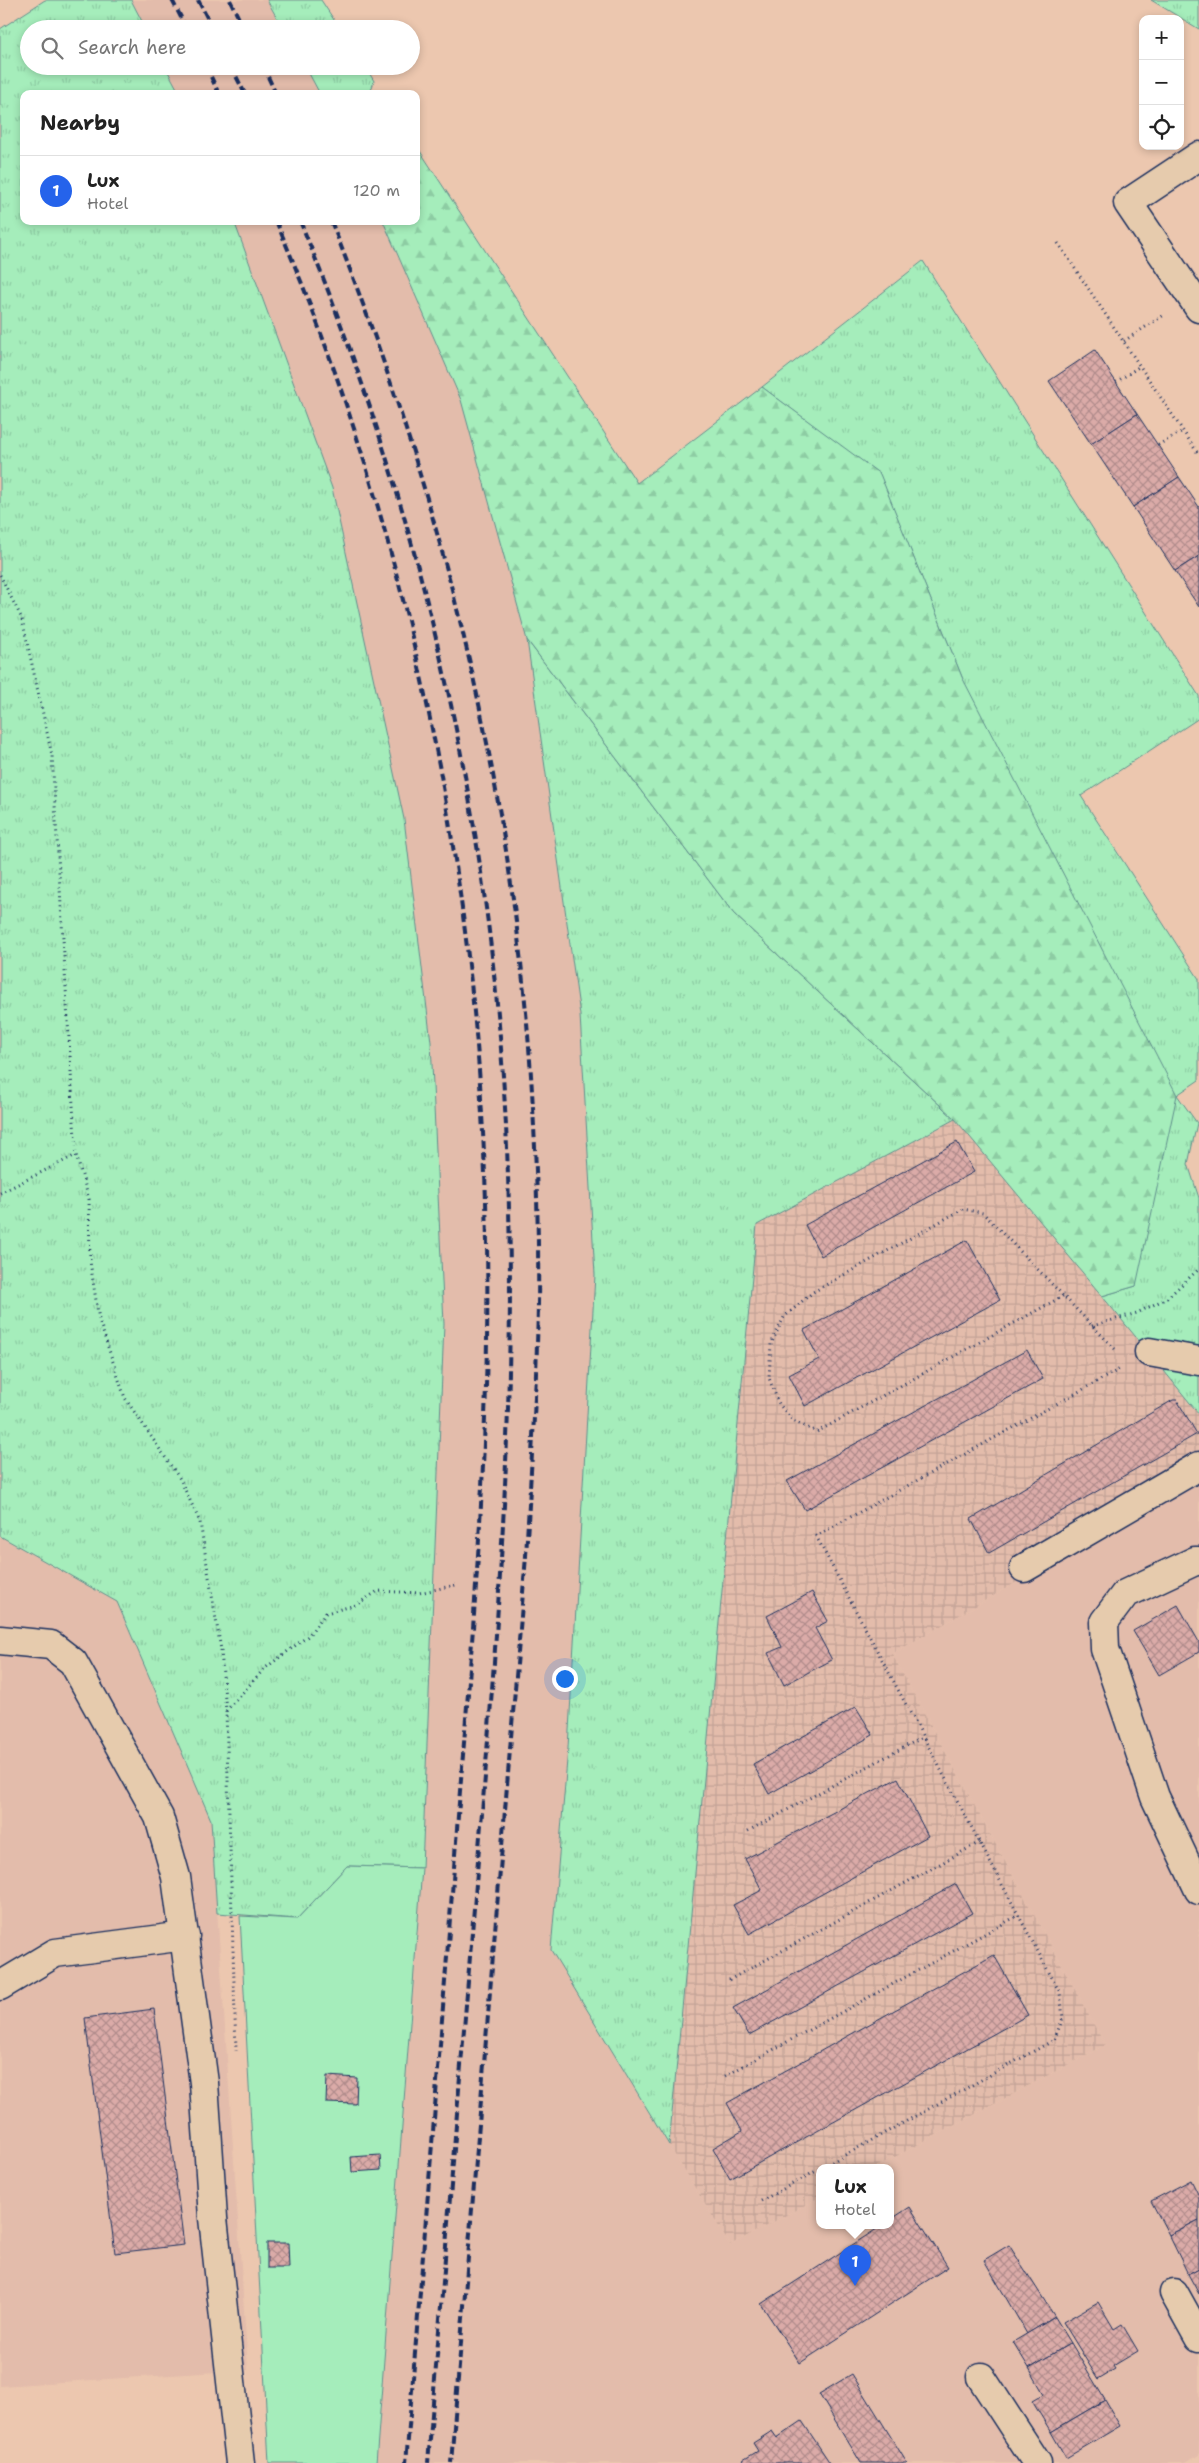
<!DOCTYPE html>
<html lang="en">
<head>
<meta charset="utf-8">
<style>
  :root { --surface:#fff; --page:#f6f6f6; --text:#222; --muted:#767676; --line:#e0e0e0; --accent:#2563eb }
  body { margin:0; font-family:"Shantell Sans",sans-serif; background:var(--page); color:var(--text) }
  .controls { position:absolute; right:15px; top:15px; display:grid; overflow:hidden; border-radius:10px; box-shadow:0 2px 8px #0003 }
  .controls button { width:45px; height:45px; display:grid; place-items:center; padding:0; border:0; border-bottom:1px solid var(--line); background:var(--surface); color:var(--text); font:25px sans-serif }
  .you { position:absolute; left:564px; top:1678px; width:18px; height:18px; margin:-12px; border:4px solid #fff; border-radius:50%; background:#1a73e8; box-shadow:0 0 0 8px #1a73e833 }
  .badge { display:grid; place-items:center; width:32px; height:32px; border-radius:50%; background:var(--accent); color:#fff; font-size:16px; font-weight:700 }
  .pin { position:absolute; translate:-50% -41px; filter:drop-shadow(0 1px 2px #0008) }
  .pin::after { content:''; position:absolute; top:26px; width:18px; height:15px; background:inherit; clip-path:polygon(0 0,100% 0,50% 100%) }
  .popup { position:absolute; left:816px; top:2164px; width:78px; height:65px; box-sizing:border-box; display:grid; place-content:center; border-radius:10px; background:var(--surface); filter:drop-shadow(0 1px 4px #0005); font-size:16px; white-space:nowrap; color:var(--muted) }
  .popup b { font-size:19px; color:var(--text) }
  .popup::after { content:''; position:absolute; left:50%; top:100%; margin-left:-10px; border:10px solid transparent; border-top-color:var(--surface) }
  .list { margin:0; padding:0; list-style:none }
  h2 { display:flex; justify-content:space-between; align-items:center; height:65px; margin:0; padding:0 20px; font-size:21px }
  h2 small { font-size:16px; font-weight:400; color:var(--muted) }
  .list li { display:grid; grid-template-columns:32px 1fr auto; gap:15px; align-items:center; box-sizing:border-box; height:70px; padding:0 20px; border-top:1px solid var(--line) }
  .list b { display:block; font-size:19px; white-space:nowrap }
  .list p { margin:0; font-size:16px; white-space:nowrap; color:var(--muted) }
  .list em { font-size:16px; font-style:normal; color:var(--muted) }
  .icon { flex:none; width:28px; height:28px; fill:none; stroke:currentColor; stroke-width:2; stroke-linecap:round; stroke-linejoin:round }
  .map { position:relative; flex:none; width:1199px; height:2463px; overflow:hidden }
  .search { position:absolute; background:var(--surface); box-shadow:0 2px 8px #0003; left:20px; top:20px; width:400px; height:55px; display:flex; align-items:center; gap:12px; box-sizing:border-box; padding:0 18px; border-radius:28px; color:var(--muted); font-size:19px }
  .panel { position:absolute; background:var(--surface); box-shadow:0 2px 8px #0003; left:20px; top:90px; width:400px; height:135px; border-radius:10px }
  .map>svg:first-child { display:block }
</style>
</head>
<body>
<div class="map">
<svg width="1199" height="2463" viewBox="0 0 1199 2463">
  <defs>
    <pattern id="industrial-grid" width="8" height="8" patternUnits="userSpaceOnUse" patternTransform="scale(1.25)"><rect width="8" height="8" fill="#e3bcab"/><path d="M0 4h8M4 0v8" fill="none" stroke="#c2a296"/></pattern>
    <pattern id="grass-tufts" width="24" height="20" patternUnits="userSpaceOnUse" patternTransform="scale(1.25)"><rect width="24" height="20" fill="#a5edbb"/><path d="M3 7l-1-3M5 7V3M7 7l1-3M15 17l-1-3M17 17v-4M19 17l1-3" fill="none" stroke="#8dcca3"/></pattern>
    <pattern id="forest-firs" width="22" height="20" patternUnits="userSpaceOnUse" patternTransform="scale(1.25)"><rect width="22" height="20" fill="#a5edbb"/><path d="M5 1l3.5 6h-7zM16 11l3.5 6h-7z" fill="#8dcca3"/></pattern>
    <pattern id="building-cross-hatch" width="8" height="8" patternUnits="userSpaceOnUse" patternTransform="scale(1.25)"><rect width="8" height="8" fill="#dbaba8"/><path d="M0 0l8 8M0 8l8-8" fill="none" stroke="#b18c8c"/></pattern>
  </defs>
  <rect width="100%" height="100%" fill="#ecc7af"/>
  <filter id="ink" filterUnits="userSpaceOnUse"><feTurbulence type="fractalNoise" baseFrequency=".02" numOctaves="2"/><feDisplacementMap in="SourceGraphic" scale="10" xChannelSelector="R" yChannelSelector="G"/><feConvolveMatrix kernelMatrix="1 2 1 2 8 2 1 2 1" color-interpolation-filters="sRGB"/></filter>
  <g filter="url(#ink)">
    <g fill="#e3bcab">
      <polygon points="131,0 267,0 283,29 146,29"/>
      <polygon points="165,66 305,66 320,94 180,94"/>
      <polygon points="234,221 383,221 461,400 527,640 580,1015 595,1275 568,1748 551,1950 730,2245 820,2197 820,2225 890,2225 890,2167 876,2167 1105,2045 892,1654 1199,1477 1199,2455 1186,2463 376,2463 422,1868 444,1324 431,1042 332,488"/>
      <polygon points="0,1536 117,1602 211,1820 248,2370 0,2386"/>
    </g>
    <polygon fill="url(#industrial-grid)" points="955,1119 1199,1414 1199,1477 892,1654 1105,2045 876,2167 820,2167 820,2197 730,2245 669,2145 757,1225"/>
    <g fill="url(#grass-tufts)" stroke="#608e8c">
      <polygon points="45,0 131,0 146,29 29,29 29,66 165,66 180,94 24,94 24,221 234,221 332,488 404,819 431,1042 444,1324 422,1868 347,1866 297,1919 217,1913 211,1820 117,1602 0,1536 0,29"/>
      <polygon points="267,0 321,0 340,29 283,29"/>
      <polygon points="1151,0 1199,0 1199,29"/>
      <polygon points="305,66 365,66 374,81 370,94 320,94"/>
      <polygon points="923,261 1199,696 1199,718 1081,796 1199,979 1199,1080 1177,1095 1197,1123 1188,1164 1199,1198 1199,1350 1140,1342 1102,1296 1136,1286 962,677 880,475 762,387"/>
      <polygon points="527,640 734,914 955,1119 757,1225 669,2145 551,1950 568,1748 595,1275 580,1015"/>
      <polygon points="1186,1367 1199,1369 1199,1414 1164,1371"/>
    </g>
    <polygon fill="url(#forest-firs)" stroke="#608e8c" points="416,145 637,483 762,387 880,474 962,677 1177,1095 1136,1286 1102,1296 955,1119 734,914 527,640 461,400 383,221 416,221"/>
    <polygon fill="#a5edbb" stroke="#608e8c" points="347,1866 422,1868 376,2463 269,2463 240,1916 297,1919"/>
    <g fill="url(#building-cross-hatch)" stroke="#1b2f5e">
      <polygon points="1095,350 1137,414 1091,444 1049,381"/>
      <polygon points="1137,414 1179,477 1133,507 1091,444"/>
      <polygon points="1179,477 1199,507 1199,556 1175,571 1133,507"/>
      <polygon points="1199,556 1199,607 1175,571"/>
      <polygon points="957,1142 974,1172 821,1256 805,1225"/>
      <polygon points="967,1240 1000,1300 805,1406 789,1375 819,1359 804,1330"/>
      <polygon points="1027,1350 1043,1379 805,1510 787,1481"/>
      <polygon points="1173,1400 1177,1400 1197,1434 989,1553 971,1519"/>
      <polygon points="812,1592 828,1621 815,1628 832,1660 784,1685 768,1653 782,1647 767,1616"/>
      <polygon points="1178,1605 1199,1642 1199,1652 1159,1675 1133,1631"/>
      <polygon points="856,1707 873,1735 769,1794 753,1764"/>
      <polygon points="898,1778 928,1836 749,1934 733,1905 762,1890 745,1859"/>
      <polygon points="956,1884 972,1913 749,2035 733,2008"/>
      <polygon points="994,1955 1028,2015 730,2179 713,2148 742,2131 727,2103"/>
      <polygon points="154,2009 184,2245 115,2253 85,2018"/>
      <polygon points="327,2076 357,2078 356,2104 326,2103"/>
      <polygon points="380,2155 381,2170 352,2172 351,2157"/>
      <polygon points="1191,2180 1199,2196 1199,2220 1169,2235 1151,2201"/>
      <polygon points="910,2207 948,2267 800,2363 761,2304 883,2225 890,2225 890,2220"/>
      <polygon points="1199,2220 1199,2268 1188,2274 1169,2235"/>
      <polygon points="267,2243 288,2243 289,2268 267,2268"/>
      <polygon points="1009,2245 1055,2317 1027,2334 984,2260"/>
      <polygon points="1199,2268 1199,2294 1188,2274"/>
      <polygon points="1098,2302 1114,2329 1122,2324 1138,2351 1113,2366 1115,2369 1098,2379 1063,2322"/>
      <polygon points="1055,2317 1071,2343 1029,2368 1013,2342"/>
      <polygon points="1071,2343 1105,2400 1051,2432 1032,2401 1044,2394 1029,2368"/>
      <polygon points="852,2374 907,2463 861,2463 819,2394"/>
      <polygon points="1105,2400 1120,2426 1066,2458 1051,2432"/>
      <polygon points="802,2421 830,2463 745,2463 743,2460 758,2451 753,2443 772,2431 777,2438"/>
    </g>
    <g fill="none" stroke-linecap="round" stroke-linejoin="round">
      <defs>
        <g id="minor">
          <polyline points="1199,156 1128,203 1199,308"/>
          <polyline points="1149,1352 1199,1361"/>
          <polyline points="1199,1561 1195,1561 1125,1594 1104,1622 1105,1649 1155,1797 1199,1890"/>
          <polyline points="1024,1568 1199,1466"/>
          <polyline points="0,1640 51,1645 73,1662 159,1817 176,1877 204,2083 213,2218 240,2463"/>
          <polyline points="0,1986 55,1953 185,1936"/>
          <polyline points="1174,2293 1199,2338"/>
          <polyline points="981,2377 1037,2463"/>
        </g>
      </defs>
      <use href="#minor" stroke="#1b2f5e" stroke-width="31"/>
      <g stroke="#1b2f5e" stroke-width="3" stroke-dasharray="1 4" stroke-linecap="butt">
        <polyline points="1058,243 1199,455"/>
        <polyline points="1124,341 1164,315"/>
        <polyline points="1116,382 1140,366"/>
        <polyline points="1158,445 1183,431"/>
        <polyline points="0,575 22,619 52,755 76,1155 89,1199 90,1261 99,1320 125,1398 180,1479 200,1522 221,1650 226,1711 236,2051"/>
        <polyline points="0,1193 76,1155"/>
        <polyline points="1063,1296 817,1432 793,1421 779,1404 769,1378 771,1344 784,1317 813,1292 963,1209 983,1213 1115,1349"/>
        <polyline points="1092,1326 1137,1313 1167,1298 1199,1269"/>
        <polyline points="226,1711 264,1669 308,1636 326,1613 356,1605 378,1591 419,1593 456,1585"/>
        <polyline points="748,1831 923,1737"/>
        <polyline points="729,1980 980,1842"/>
        <polyline points="725,2076 1019,1915"/>
        <polyline points="823,2167 1054,2040 1063,2018 1060,1993 816,1536 1120,1369"/>
        <polyline points="761,2201 820,2169"/>
      </g>
      <use href="#minor" stroke="#e6cbad" stroke-width="28"/>
      <g stroke="#1b2f5e" stroke-width="4" stroke-dasharray="8 4" stroke-linecap="butt">
        <polyline points="172,0 187,29"/>
        <polyline points="198,0 213,29"/>
        <polyline points="230,0 244,29"/>
        <polyline points="206,66 219,94"/>
        <polyline points="231,66 245,94"/>
        <polyline points="263,66 276,94"/>
        <path d="M276,221C400,508 470,841 484,1153C495,1370 477,1587 459,1803C442,2023 424,2243 406,2463"/>
        <path d="M300,221C426,522 498,849 508,1176C516,1401 498,1624 479,1848C462,2053 445,2258 428,2463"/>
        <path d="M331,221C442,498 514,792 532,1091C537,1175 540,1260 537,1344C535,1414 530,1485 526,1556L451,2463"/>
      </g>
    </g>
  </g>
</svg>
<div class="controls">
<button>+</button>
<button>−</button>
<button><svg class="icon" aria-label="locate" viewBox="0 0 24 24"><circle cx="12" cy="12" r="6"/><path d="M12 2v4M12 18v4M2 12h4M18 12h4"/></svg></button>
</div>
<div class="you"></div>
<div class="pin badge" style="left:855px;top:2286px">1</div>
<div class="popup"><b>Lux</b>Hotel</div>
<div class="search"><svg class="icon" aria-label="search" viewBox="0 0 24 24"><circle cx="10" cy="10" r="6"/><path d="M15 15l6 6"/></svg>Search here</div>
<section class="panel">
<h2>Nearby<small></small></h2>
<ul class="list">
<li><span class="badge">1</span><div><b>Lux</b><p>Hotel</p></div><em>120 m</em></li>
</ul>
</section>
</div>
</body>
</html>
